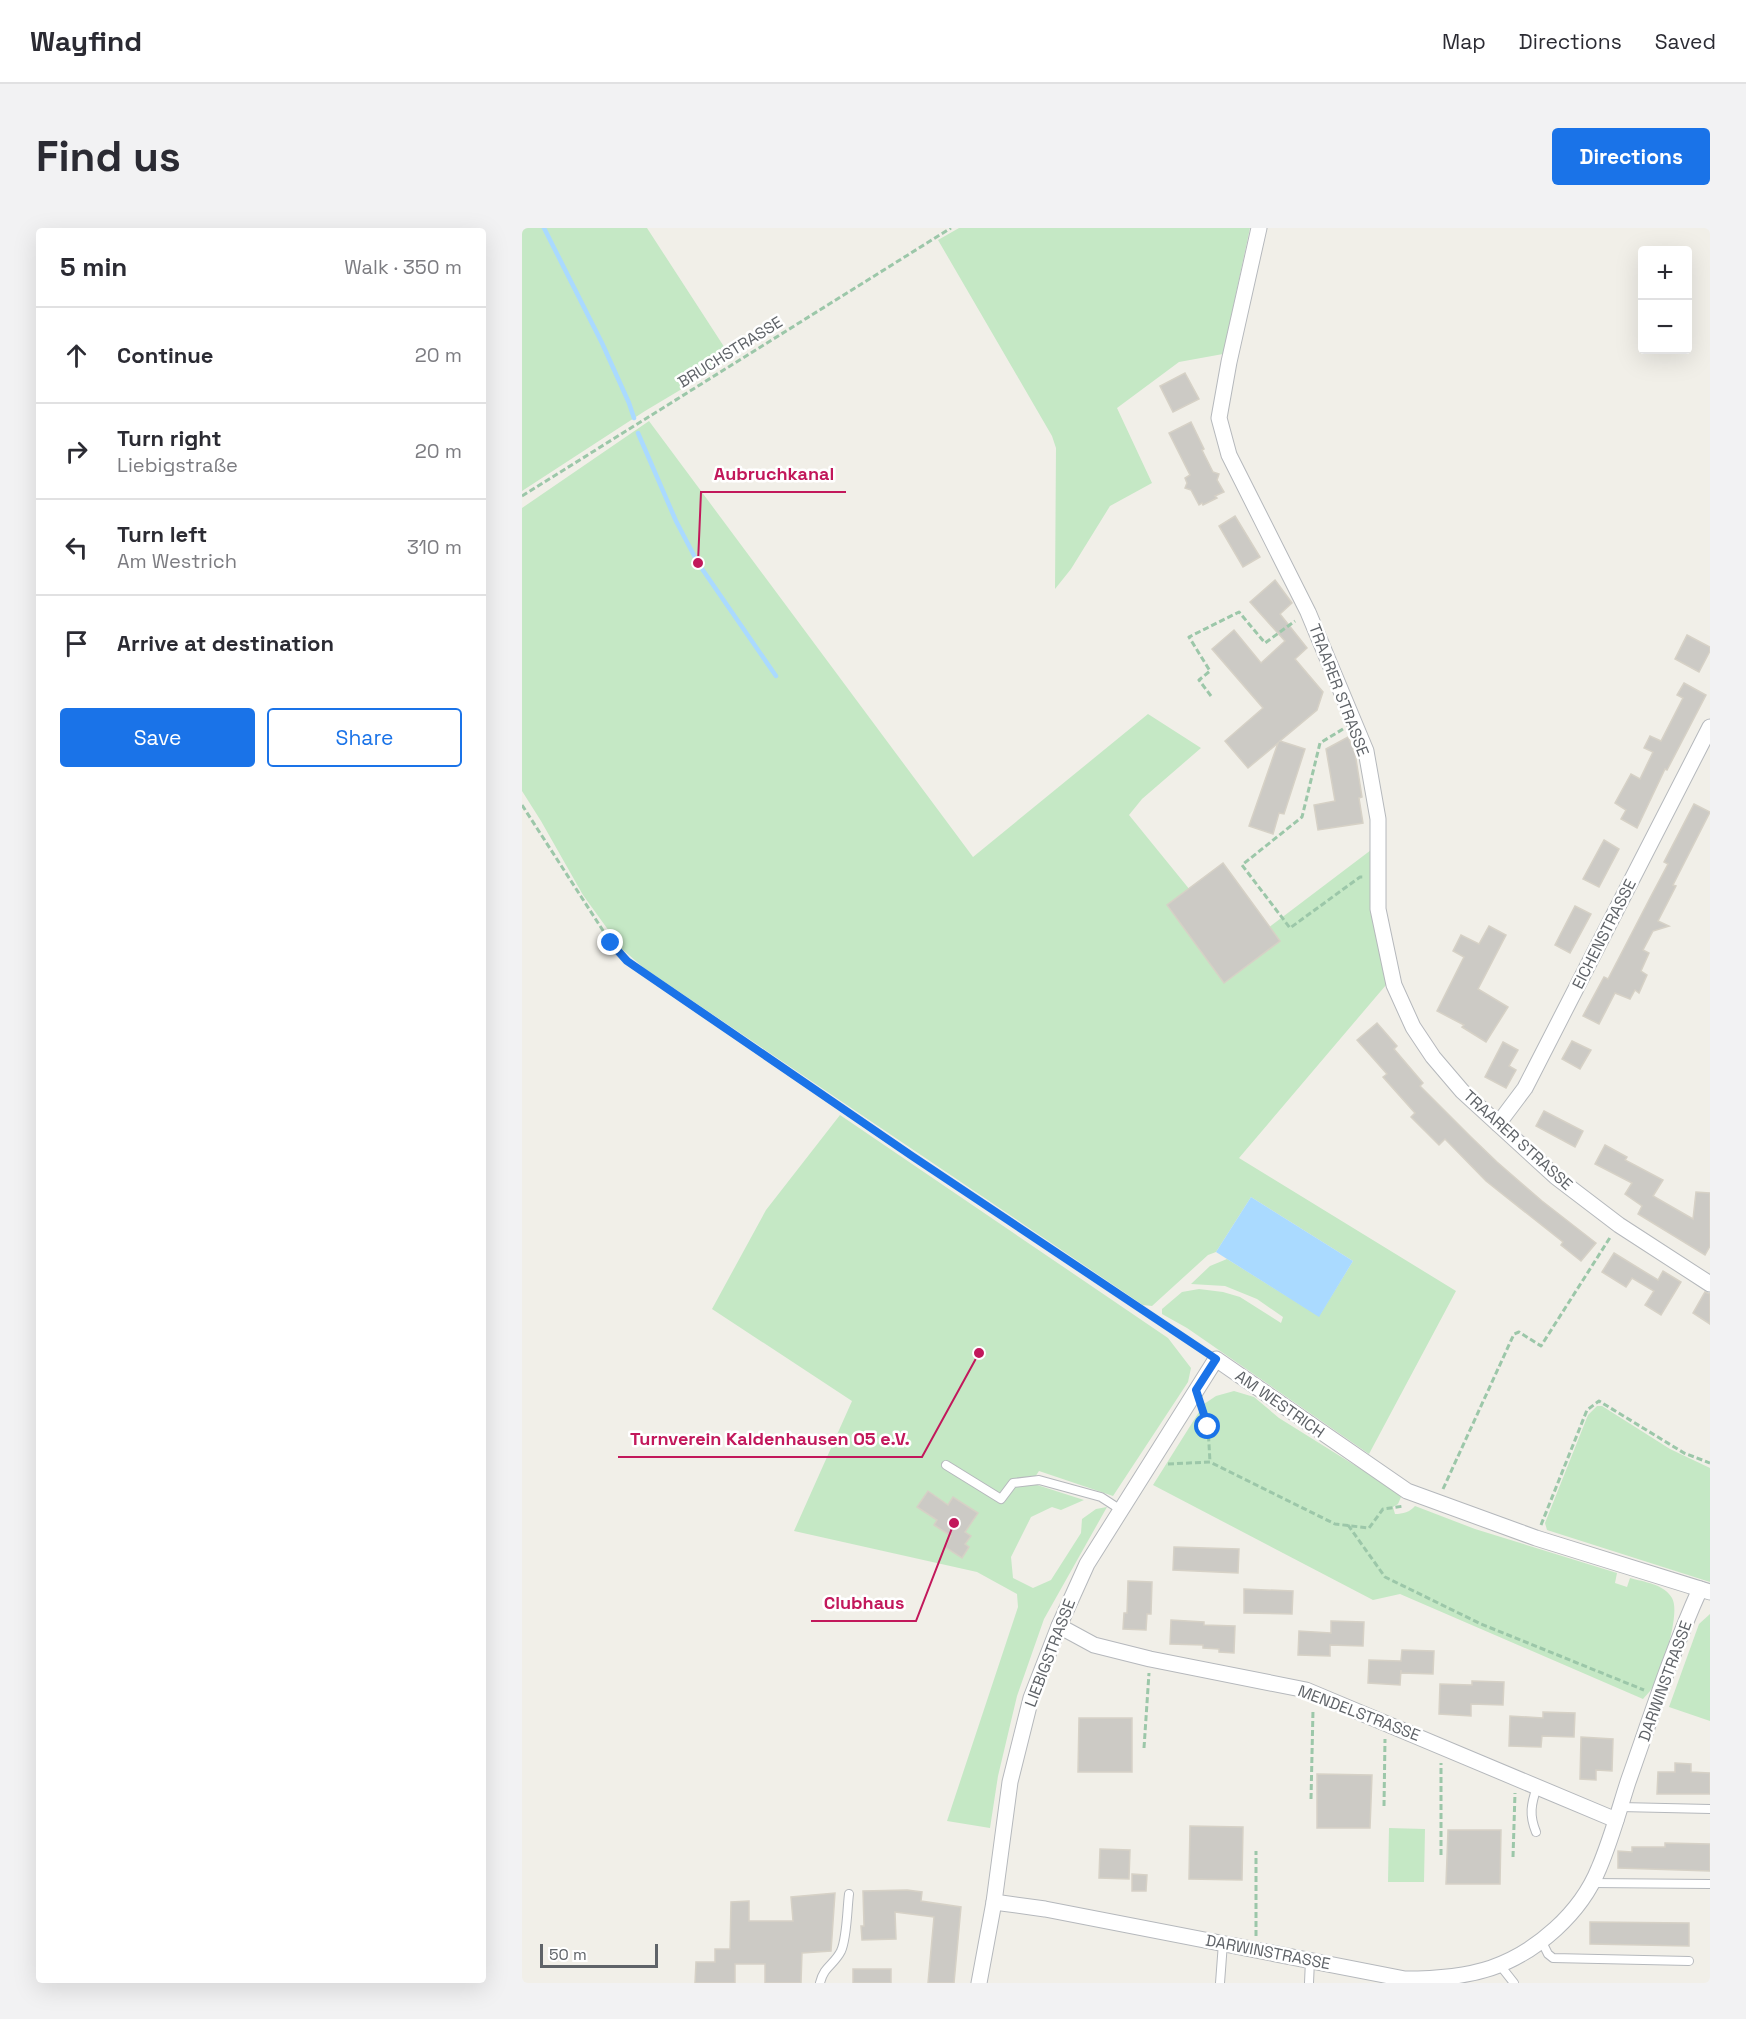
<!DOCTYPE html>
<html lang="en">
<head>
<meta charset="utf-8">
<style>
  :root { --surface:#fff; --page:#f2f2f3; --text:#2b2b33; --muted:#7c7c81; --line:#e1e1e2; --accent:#1a73e8 }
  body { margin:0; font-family:"Space Grotesk",sans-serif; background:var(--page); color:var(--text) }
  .controls { position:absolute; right:18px; top:18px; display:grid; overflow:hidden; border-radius:6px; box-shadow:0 6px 24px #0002 }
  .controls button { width:54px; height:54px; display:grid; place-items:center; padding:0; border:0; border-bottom:2px solid var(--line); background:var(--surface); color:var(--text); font:30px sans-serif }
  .scale { position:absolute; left:18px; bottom:15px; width:118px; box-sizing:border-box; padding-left:6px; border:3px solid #5f6368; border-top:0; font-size:16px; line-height:21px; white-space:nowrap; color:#5f6368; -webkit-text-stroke:4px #fff; paint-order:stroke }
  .stop { position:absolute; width:18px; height:18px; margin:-14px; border:4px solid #1a73e8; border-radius:50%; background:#fff }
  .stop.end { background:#1a73e8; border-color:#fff; box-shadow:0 2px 6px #0008 }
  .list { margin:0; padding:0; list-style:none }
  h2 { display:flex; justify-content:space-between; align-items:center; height:78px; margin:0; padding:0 24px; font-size:26px }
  h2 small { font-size:20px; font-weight:400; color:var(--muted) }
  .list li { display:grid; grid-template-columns:39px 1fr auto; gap:18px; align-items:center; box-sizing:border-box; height:96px; padding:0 24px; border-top:2px solid var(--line) }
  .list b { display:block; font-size:22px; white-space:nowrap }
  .list p { margin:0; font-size:20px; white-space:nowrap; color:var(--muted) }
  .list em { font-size:20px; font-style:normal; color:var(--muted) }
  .actions { display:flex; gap:12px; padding:18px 24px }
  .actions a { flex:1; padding:14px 0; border:2px solid var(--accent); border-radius:6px; text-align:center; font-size:21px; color:var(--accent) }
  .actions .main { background:var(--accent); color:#fff }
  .icon { flex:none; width:33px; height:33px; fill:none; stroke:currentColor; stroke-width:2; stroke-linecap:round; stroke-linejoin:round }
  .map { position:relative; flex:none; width:1188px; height:1755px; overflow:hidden; border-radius:6px }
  header { display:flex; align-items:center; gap:36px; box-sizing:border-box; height:84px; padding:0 30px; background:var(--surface); border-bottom:2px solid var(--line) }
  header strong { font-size:28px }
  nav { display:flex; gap:33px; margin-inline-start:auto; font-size:21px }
  .intro { display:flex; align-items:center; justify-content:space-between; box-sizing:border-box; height:144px; padding:0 36px }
  h1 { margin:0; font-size:42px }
  .button { padding:15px 27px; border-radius:6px; background:var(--accent); color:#fff; font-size:21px; font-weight:700 }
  main { display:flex; gap:36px; padding:0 36px }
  aside { flex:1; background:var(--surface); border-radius:6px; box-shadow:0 6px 24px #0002 }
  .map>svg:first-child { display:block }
</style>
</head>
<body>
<header>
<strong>Wayfind</strong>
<nav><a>Map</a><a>Directions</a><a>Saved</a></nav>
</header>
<div class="intro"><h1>Find us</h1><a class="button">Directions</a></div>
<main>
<aside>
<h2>5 min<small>Walk · 350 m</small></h2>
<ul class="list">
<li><svg class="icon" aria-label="ahead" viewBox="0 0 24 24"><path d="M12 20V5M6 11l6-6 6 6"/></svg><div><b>Continue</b></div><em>20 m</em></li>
<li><svg class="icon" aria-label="right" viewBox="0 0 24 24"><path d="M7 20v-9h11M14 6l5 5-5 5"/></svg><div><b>Turn right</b><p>Liebigstraße</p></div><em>20 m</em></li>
<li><svg class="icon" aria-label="left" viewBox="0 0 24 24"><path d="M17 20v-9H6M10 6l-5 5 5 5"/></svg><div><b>Turn left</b><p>Am Westrich</p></div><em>310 m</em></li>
<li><svg class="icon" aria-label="arrive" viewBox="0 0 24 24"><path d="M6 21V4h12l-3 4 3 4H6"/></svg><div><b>Arrive at destination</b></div></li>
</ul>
<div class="actions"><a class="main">Save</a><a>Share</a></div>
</aside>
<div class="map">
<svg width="1188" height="1755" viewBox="0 0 1188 1755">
  <rect width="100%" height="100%" fill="#f1efe8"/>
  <g fill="#c5e8c5">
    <polygon points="0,0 125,0 210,131 123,183 0,263"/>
    <polygon points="437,0 728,0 701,126 657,134 595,180 630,255 588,278 549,341 533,361 534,220 530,208 416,12"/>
    <polygon points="127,193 451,629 626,486 679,520 620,571 607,587 668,662 725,716 849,622 857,716 864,757 717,930 934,1063 847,1226 665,1100 640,1086 640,1081 660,1064 677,1061 701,1064 718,1069 759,1095 761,1089 735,1071 703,1058 669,1056 688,1038 705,1031 797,1088 831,1033 729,969 694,1024 686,1027 630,1078 621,1077 122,740 100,721 61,667 19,593 0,563 0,280"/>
    <polygon points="318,887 646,1110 669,1140 666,1154 591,1268 517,1243 509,1255 562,1272 539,1282 530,1279 509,1289 489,1329 491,1350 511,1360 529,1352 559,1305 560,1291 574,1281 585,1279 522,1391 495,1468 476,1548 468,1600 425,1593 496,1379 495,1366 455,1344 272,1303 330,1173 190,1081 244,982"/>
    <path d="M712,1163L732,1169L757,1190L874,1263L879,1269L876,1276L871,1279L873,1286C881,1286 888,1284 893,1278L953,1301L1095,1345L1093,1355L1105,1359L1108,1350C1122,1354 1142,1356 1150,1370C1159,1386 1140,1440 1132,1456C1130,1462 1125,1466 1121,1471L878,1366L851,1372L631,1257L682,1176L694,1168Z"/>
    <polygon points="1075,1178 1080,1178 1148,1221 1188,1240 1188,1354 1025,1302 1023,1295 1066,1187"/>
    <polygon points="1188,1386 1188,1493 1147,1479 1177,1396"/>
    <polygon points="867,1600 903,1601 902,1654 866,1654"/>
  </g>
  <polygon fill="#aadaff" points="729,969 831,1033 797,1089 694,1024"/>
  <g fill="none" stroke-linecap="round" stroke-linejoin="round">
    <g stroke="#aadaff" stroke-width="4.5">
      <polyline points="22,0 80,115 107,175 112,190"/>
      <polyline points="116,205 154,293 176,335 254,448"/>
    </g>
  </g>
  <g fill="#cccac5" stroke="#d6d1c6" stroke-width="1.5">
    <polygon points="663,145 677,171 651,184 638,158"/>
    <polygon points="669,194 682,221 680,222 691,244 697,246 695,252 702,264 693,268 695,270 681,277 680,275 677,277 669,262 663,260 665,255 663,250 668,247 647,205"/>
    <polygon points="713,288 738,329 721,339 697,298"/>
    <polygon points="753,352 770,375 758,386 785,420 773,431 801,464 795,482 758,513 783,521 762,586 757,585 751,606 727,598 756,515 726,540 703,513 741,480 690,421 712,402 739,435 763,413 728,374"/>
    <polygon points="1165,407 1188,419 1188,423 1177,444 1153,431"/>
    <polygon points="1162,455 1184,467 1145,542 1143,541 1115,600 1099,591 1104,582 1093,575 1109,546 1118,551 1131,524 1122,520 1128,508 1139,513 1161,470 1155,467"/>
    <polygon points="826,509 833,525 840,569 837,570 841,595 796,602 792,577 813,573 804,521"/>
    <polygon points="1172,576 1188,584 1151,657 1154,658 1136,693 1147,698 1131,703 1121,722 1127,725 1119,743 1125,747 1117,765 1113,762 1108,771 1093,765 1077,796 1061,788 1082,749 1086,751 1128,670 1146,636 1142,634"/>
    <polygon points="1082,612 1097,621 1077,659 1061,651"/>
    <polygon points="701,635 758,713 702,755 645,677"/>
    <polygon points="1053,678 1069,686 1048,725 1033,717"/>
    <polygon points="967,698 984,707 956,761 986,779 964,814 940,799 942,797 915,783 942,729 931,723 939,707 957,716"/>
    <polygon points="855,795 875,818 872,821 901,855 898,858 949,909 975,934 1020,973 1074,1015 1059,1033 1039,1017 1041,1014 964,953 923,911 917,917 889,889 893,885 861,849 865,846 835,812"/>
    <polygon points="1050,813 1069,822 1058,841 1040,831"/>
    <polygon points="981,814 996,822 987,838 994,842 984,860 963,849"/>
    <polygon points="1022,883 1061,903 1053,919 1014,898"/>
    <polygon points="1083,917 1105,929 1103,932 1141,952 1131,968 1171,991 1174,964 1188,965 1188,1018 1183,1027 1116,986 1120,978 1103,966 1110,955 1073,936"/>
    <polygon points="1092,1025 1136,1052 1141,1043 1159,1054 1139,1087 1123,1077 1132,1063 1110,1050 1104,1059 1080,1044"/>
    <polygon points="1183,1064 1188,1066 1188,1096 1171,1085"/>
    <polygon points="406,1263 426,1277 431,1269 456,1285 443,1304 449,1308 443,1316 447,1319 440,1330 423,1319 429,1308 412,1297 415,1292 395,1279"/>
    <polygon points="652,1319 717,1321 716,1345 651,1342"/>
    <polygon points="606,1353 630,1354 629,1386 625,1386 624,1402 601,1401 602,1385 605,1385"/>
    <polygon points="722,1361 771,1363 770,1386 722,1385"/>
    <polygon points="649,1392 682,1394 682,1397 713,1398 712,1425 697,1424 697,1421 681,1420 681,1417 648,1416"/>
    <polygon points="809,1393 842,1394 841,1418 808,1417 808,1428 776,1427 777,1403 809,1405"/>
    <polygon points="880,1422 912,1423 911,1446 879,1445 879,1442 878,1457 846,1455 847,1432 879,1433"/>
    <polygon points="950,1453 982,1454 981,1477 949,1476 949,1488 917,1486 918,1456 950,1457"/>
    <polygon points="1021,1484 1053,1485 1052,1509 1020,1508 1019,1519 987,1518 988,1488 1021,1490"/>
    <polygon points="557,1490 610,1490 610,1544 556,1544"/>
    <polygon points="1059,1509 1091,1511 1090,1543 1074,1542 1074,1552 1058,1551"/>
    <polygon points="1153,1535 1169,1536 1169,1544 1188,1545 1188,1566 1135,1566 1136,1544 1153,1544"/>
    <polygon points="795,1546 850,1547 848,1600 795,1600"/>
    <polygon points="668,1598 721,1599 720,1652 667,1651"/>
    <polygon points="926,1602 979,1602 978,1656 924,1656"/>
    <polygon points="1143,1615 1188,1616 1188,1643 1096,1640 1096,1623 1110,1624 1110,1619 1143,1619"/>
    <polygon points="578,1621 608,1622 607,1651 577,1650"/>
    <polygon points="610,1646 625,1647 624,1663 610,1663"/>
    <polygon points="385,1662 400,1664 399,1673 439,1679 432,1755 406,1755 412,1689 373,1684 374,1711 340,1712 339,1698 342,1698 341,1663"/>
    <polygon points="313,1665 309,1723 280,1725 279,1755 243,1755 243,1736 213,1736 213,1755 173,1755 174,1734 193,1734 193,1721 208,1721 209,1674 227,1673 227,1693 271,1693 269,1669"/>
    <polygon points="1068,1694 1167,1695 1167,1718 1068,1716"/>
    <rect x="331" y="1741" width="38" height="14"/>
  </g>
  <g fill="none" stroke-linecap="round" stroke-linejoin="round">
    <defs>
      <g id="service">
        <polyline points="424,1237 479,1271 491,1255 517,1252 579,1269 599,1282"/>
        <polyline points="1098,1579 1188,1581"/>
        <path d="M1014,1604C1007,1587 1009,1576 1015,1559"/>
        <polyline points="1069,1655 1188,1656"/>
        <polyline points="1019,1712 1026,1726 1031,1730 1167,1733"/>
        <polyline points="977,1736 992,1755"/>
        <path d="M298,1755C302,1738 312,1737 319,1723C325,1710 325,1682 327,1666"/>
        <polyline points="698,1755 701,1715"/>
        <polyline points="787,1755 788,1732"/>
      </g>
      <g id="minor">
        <polyline points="737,0 707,134 697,190 707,227 786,384 844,523 856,591 856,681 872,757 891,799 911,829 940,863 1034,949 1097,997 1188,1056"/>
        <polyline points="976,896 1003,860 1188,499"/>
        <polyline points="537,1398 572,1417 628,1431 784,1462 1094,1592"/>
        <path d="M472,1674L523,1681L883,1751C912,1751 942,1749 969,1740C1015,1724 1059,1685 1077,1640C1089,1612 1097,1582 1106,1554C1129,1489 1150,1423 1178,1361"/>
        <polyline points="457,1755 472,1674 488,1554 509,1470 537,1398 565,1336 694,1131 885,1263 1014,1310 1188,1364"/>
      </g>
    </defs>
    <use href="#service" stroke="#b5b8bc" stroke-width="10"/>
    <use href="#minor" stroke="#b5b8bc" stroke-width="17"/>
    <g stroke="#9cc7a9" stroke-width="3" stroke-dasharray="6 3" stroke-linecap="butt">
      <polyline points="0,268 429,0"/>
      <polyline points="689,468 677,452 688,443 667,409 717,384 743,415 773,393"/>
      <polyline points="821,501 798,515 780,589 720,637 768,700 838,649 842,649"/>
      <polyline points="0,577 89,715 105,733 390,928 682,1124"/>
      <polyline points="681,1181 686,1199 688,1234"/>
      <polyline points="646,1236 688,1234 813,1296 847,1300 861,1281 882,1278"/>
      <polyline points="921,1261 992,1106 997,1104 1019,1118 1089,1008"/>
      <polyline points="826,1297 863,1349 959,1396 1122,1462"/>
      <polyline points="1019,1297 1065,1182 1077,1173 1162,1225 1188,1235"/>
      <polyline points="622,1520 627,1445"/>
      <polyline points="789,1571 791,1482"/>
      <polyline points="862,1578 863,1511"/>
      <polyline points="919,1627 919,1535"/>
      <polyline points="991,1629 993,1565"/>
      <polyline points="734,1708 734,1623"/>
    </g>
    <use href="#service" stroke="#fff" stroke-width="8"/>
    <use href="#minor" stroke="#fff" stroke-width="15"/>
  </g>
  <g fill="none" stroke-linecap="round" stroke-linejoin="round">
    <polyline stroke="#1a73e8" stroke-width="8" points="89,715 105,733 390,928 694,1131 674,1162 686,1199"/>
  </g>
  <g text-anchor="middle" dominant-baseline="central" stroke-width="5" stroke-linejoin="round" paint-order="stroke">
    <g font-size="16" fill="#5f6368" stroke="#fff">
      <text transform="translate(208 124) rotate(-32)">BRUCHSTRASSE</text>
      <text transform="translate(817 462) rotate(69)">TRAARER STRASSE</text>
      <text transform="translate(1082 706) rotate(-63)">EICHENSTRASSE</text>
      <text transform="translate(996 912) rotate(42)">TRAARER STRASSE</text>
      <text transform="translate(758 1176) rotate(35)">AM WESTRICH</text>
      <text transform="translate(528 1425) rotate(-69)">LIEBIGSTRASSE</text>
      <text transform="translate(1143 1453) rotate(-70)">DARWINSTRASSE</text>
      <text transform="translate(837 1485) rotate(21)">MENDELSTRASSE</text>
      <text transform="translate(746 1724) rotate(11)">DARWINSTRASSE</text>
    </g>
  </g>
  <path fill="none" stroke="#c2185b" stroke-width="2" d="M176 335L179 264H324M457 1125L400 1229H96M432 1295L394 1393H289"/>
  <g fill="#c2185b" stroke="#fff" stroke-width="2">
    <circle cx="176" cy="335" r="6"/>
    <circle cx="457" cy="1125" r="6"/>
    <circle cx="432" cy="1295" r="6"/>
  </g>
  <g font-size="18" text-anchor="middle" font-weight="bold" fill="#c2185b" stroke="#fff" stroke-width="5" stroke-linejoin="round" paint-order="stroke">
    <text x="252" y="252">Aubruchkanal</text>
    <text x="248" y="1217">Turnverein Kaldenhausen 05 e.V.</text>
    <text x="342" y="1381">Clubhaus</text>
  </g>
</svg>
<div class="controls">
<button>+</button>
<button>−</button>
</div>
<div class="scale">50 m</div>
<div class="stop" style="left:686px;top:1199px"></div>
<div class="stop end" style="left:89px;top:715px"></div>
</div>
</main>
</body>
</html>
